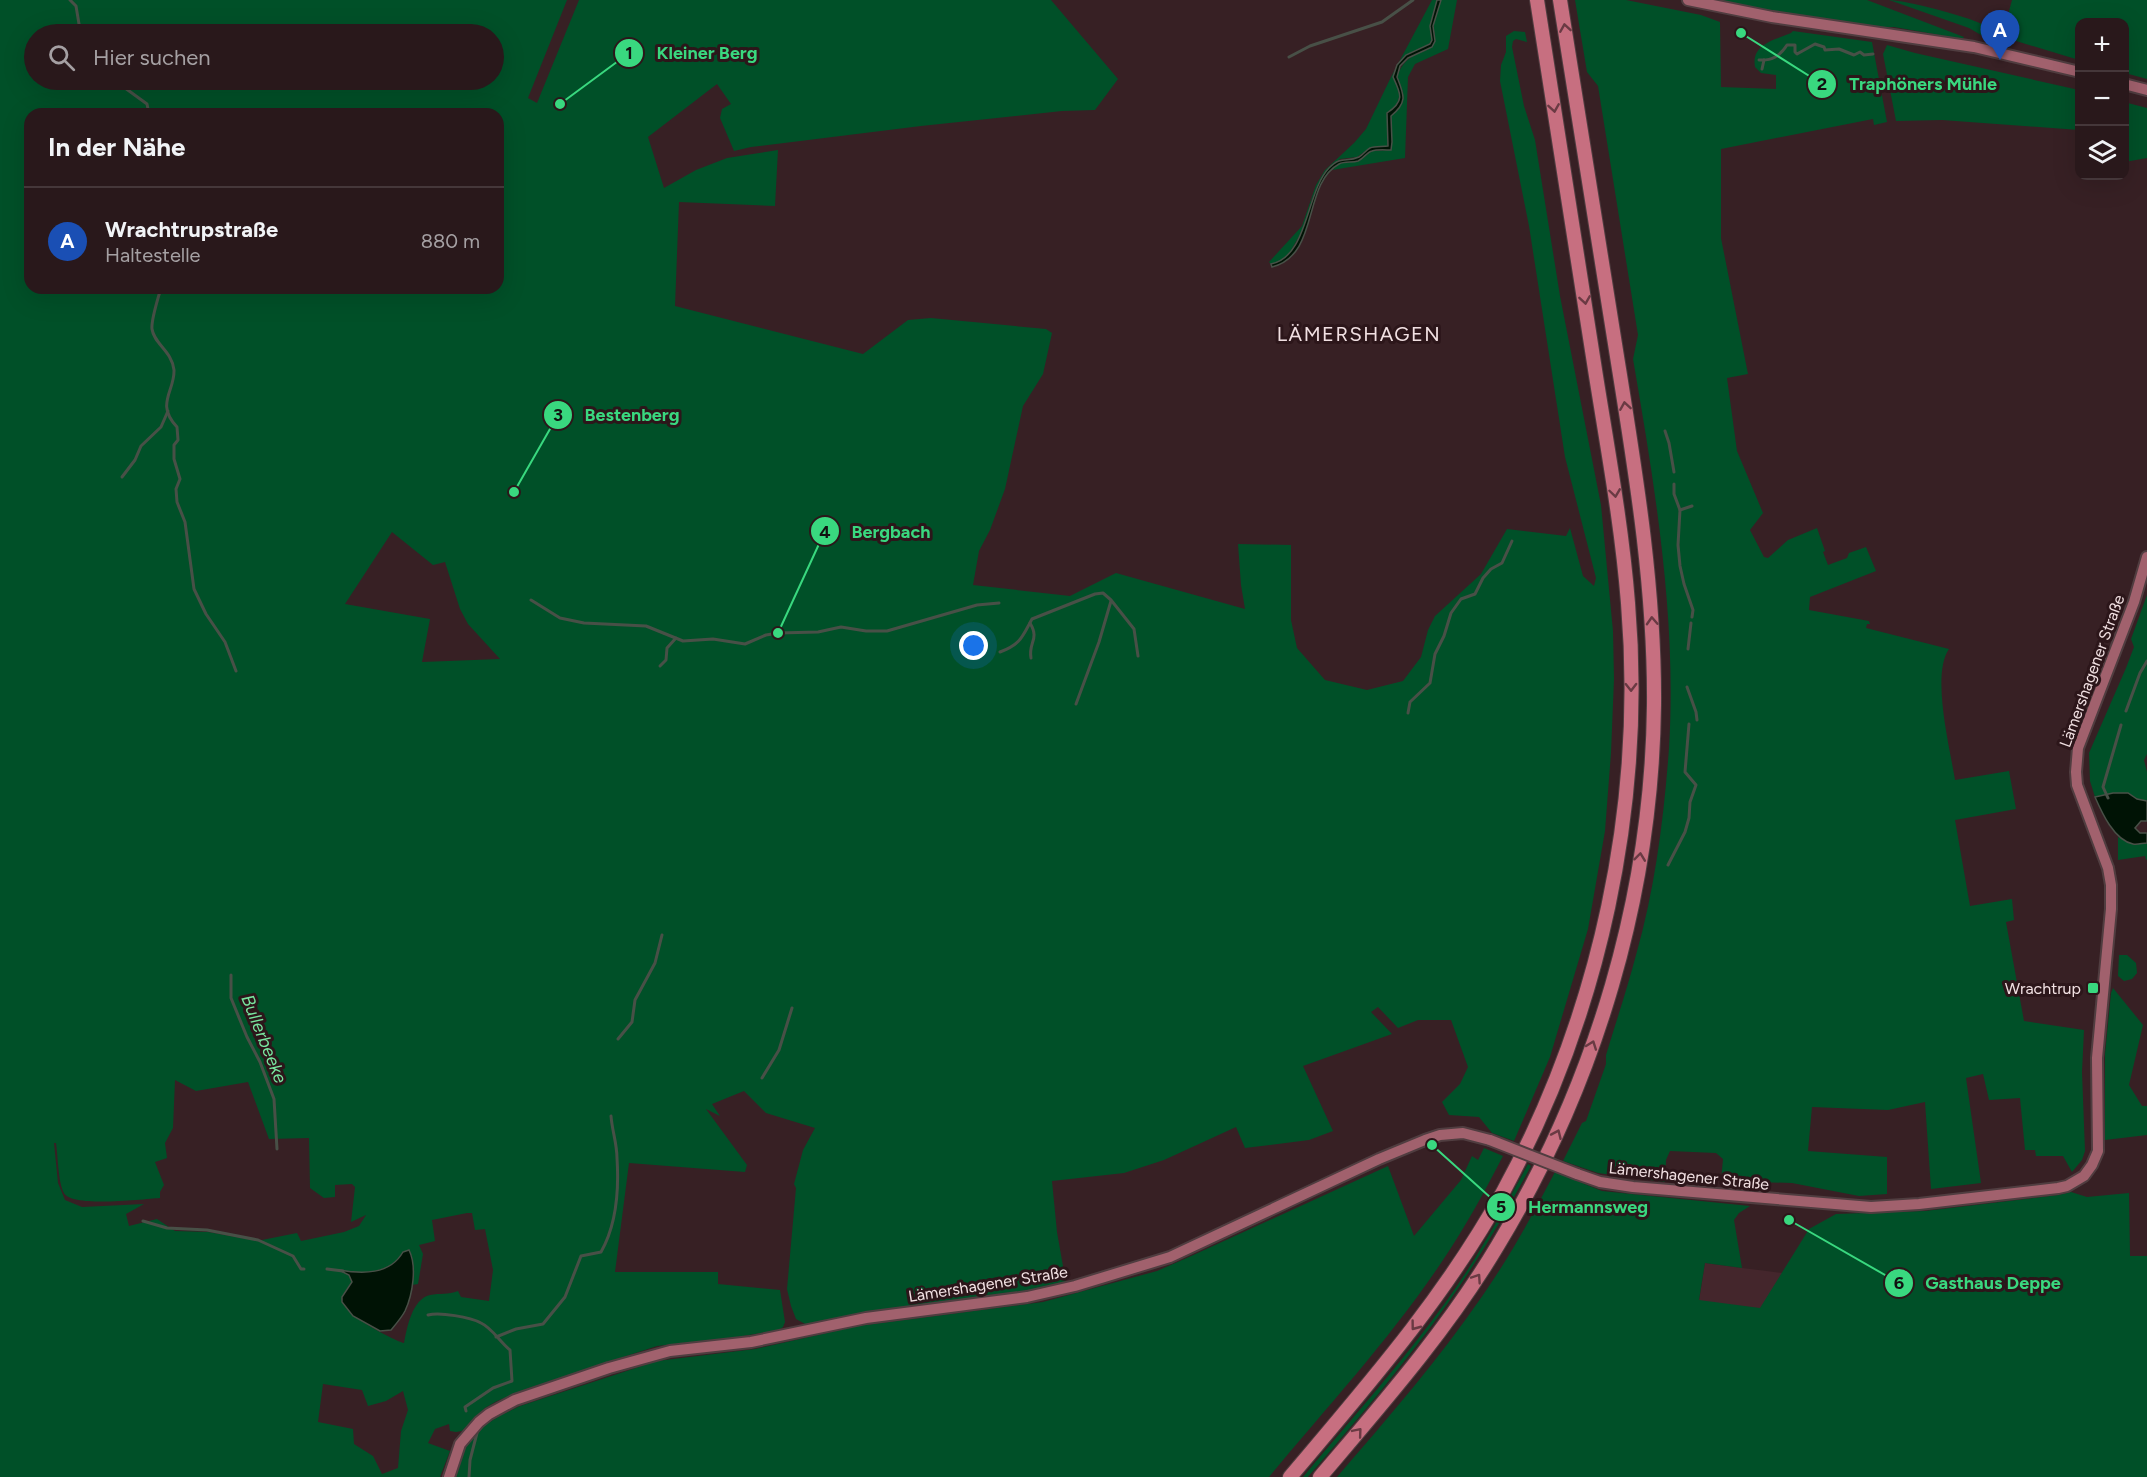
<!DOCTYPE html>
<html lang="de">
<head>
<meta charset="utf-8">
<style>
  :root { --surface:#29181b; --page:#312124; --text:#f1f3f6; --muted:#a5a0a3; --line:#45373a; --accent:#0f766e }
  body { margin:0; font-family:Figtree,sans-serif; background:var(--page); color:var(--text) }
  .controls { position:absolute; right:18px; top:18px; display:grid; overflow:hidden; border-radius:12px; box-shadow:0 6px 24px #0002 }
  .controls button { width:54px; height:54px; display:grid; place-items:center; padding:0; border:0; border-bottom:2px solid var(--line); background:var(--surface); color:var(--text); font:30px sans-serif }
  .you { position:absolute; left:974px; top:646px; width:21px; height:21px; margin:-15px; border:4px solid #fff; border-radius:50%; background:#1a73e8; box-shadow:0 0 0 9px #1a73e833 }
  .badge { display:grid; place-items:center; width:39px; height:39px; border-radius:50%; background:var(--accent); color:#fff; font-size:20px; font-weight:700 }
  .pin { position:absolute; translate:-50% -50px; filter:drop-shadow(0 2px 3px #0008) }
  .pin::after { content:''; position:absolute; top:32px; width:21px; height:18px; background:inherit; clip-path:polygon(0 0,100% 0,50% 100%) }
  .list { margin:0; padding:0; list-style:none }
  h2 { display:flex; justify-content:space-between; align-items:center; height:78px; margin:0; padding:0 24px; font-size:26px }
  h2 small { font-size:20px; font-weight:400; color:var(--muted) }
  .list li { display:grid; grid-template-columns:39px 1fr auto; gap:18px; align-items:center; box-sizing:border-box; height:108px; padding:0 24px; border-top:2px solid var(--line) }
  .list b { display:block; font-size:22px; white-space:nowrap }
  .list p { margin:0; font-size:20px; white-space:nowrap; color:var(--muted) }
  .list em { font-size:20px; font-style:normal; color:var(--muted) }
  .icon { flex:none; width:33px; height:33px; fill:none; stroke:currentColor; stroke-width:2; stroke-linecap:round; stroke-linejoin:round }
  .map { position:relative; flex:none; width:2147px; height:1477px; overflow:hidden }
  .search { position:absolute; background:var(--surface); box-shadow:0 6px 24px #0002; left:24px; top:24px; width:480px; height:66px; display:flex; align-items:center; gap:15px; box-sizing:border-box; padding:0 21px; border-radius:33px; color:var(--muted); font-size:22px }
  .panel { position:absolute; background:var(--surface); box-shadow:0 6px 24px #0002; left:24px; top:108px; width:480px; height:186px; border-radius:18px }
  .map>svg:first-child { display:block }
</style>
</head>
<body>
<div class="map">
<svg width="2147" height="1477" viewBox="0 0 2147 1477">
  <rect width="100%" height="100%" fill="#372024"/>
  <polygon fill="#44262c" points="1705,1263 1742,1268 1783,1273 1761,1309 1699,1301"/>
  <g fill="#005028" fill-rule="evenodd">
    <path d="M0,0H567L528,98L537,103L579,0H1051L1118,79L1095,110L1062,111L921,126L751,147L734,151L720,118L722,109L731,104L717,84L648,137L664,188L696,170L727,158L778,150L775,206L679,202L675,306L863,354L908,320L931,318L1046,329L1052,333L1043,374L1023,406L1005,489L990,530L979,551L973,585L1070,596L1116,573L1245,609L1241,585L1238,544L1291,545V620L1297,648L1325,680L1367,690L1403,681L1421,657L1428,630L1435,616L1481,574L1507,529L1566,536L1570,528L1583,576L1594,586L1596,578L1565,457L1529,226L1500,81L1501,65L1506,52V36L1514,31L1525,32L1527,42L1516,39L1513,41L1512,47L1524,106L1535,140L1560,296L1601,505L1613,631L1614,679L1611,753L1605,831L1588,929L1550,1057L1514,1141L1492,1133L1479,1117L1449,1115L1442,1102L1460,1084L1468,1067L1451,1020H1418L1398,1028L1378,1007L1371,1012L1392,1034L1303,1066L1333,1131L1309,1140L1245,1148L1236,1127L1164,1160L1124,1173L1052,1181L1057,1232L1066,1283L1025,1291L859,1313L807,1325L796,1319L791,1306L787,1289L796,1188L794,1184L803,1150L815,1128L766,1113L744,1091L712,1104L720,1116L706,1109L747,1165L745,1172L629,1163L615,1272H718V1284L780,1290L785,1322L783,1327L779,1330L737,1337L657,1346L529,1388L497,1401L485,1408L462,1431L456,1432L450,1431L449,1424L435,1429L428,1443L450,1451L440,1477H0ZM34,34H494V80H34ZM30,114H498V288H30ZM392,532L433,565L445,562L460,609L468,624L500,659L422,662L430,619L345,604ZM175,1080L196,1091L248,1082L269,1139L309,1138L310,1188L324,1198L335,1197V1185L352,1184L355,1187L351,1222L366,1215L359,1226L344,1232L301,1241L297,1233L257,1241L208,1232L175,1231L157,1219L129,1226L126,1214L144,1204L82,1207L65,1200L58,1183L54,1143H56C58,1156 58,1182 64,1193C72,1208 143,1199 160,1198V1192L164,1185L155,1162L167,1158L165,1143L173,1128ZM467,1213H472L475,1230L485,1229L493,1270L489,1301L461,1297L458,1291C448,1295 440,1293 430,1295C412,1299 407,1328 404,1343C391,1339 341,1313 342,1299C342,1294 349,1287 352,1282L349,1275C369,1272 392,1272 403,1252L413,1259L412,1285L418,1284L423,1254L419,1245L435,1241L432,1220ZM323,1384L362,1390L368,1406L386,1401L403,1391L408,1410L401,1431L398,1468L382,1474L373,1456L354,1444L353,1429L318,1422Z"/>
    <path d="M1432,0H1437L1430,26L1432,40C1422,57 1403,44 1393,77C1401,93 1403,102 1387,113L1388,147L1370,148L1357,157L1340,159L1330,168L1312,199L1304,228L1287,257L1281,262L1271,264L1269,262L1302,226L1316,185L1325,170L1354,143L1366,129L1391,77Z"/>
    <path d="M1441,0H1457L1448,49L1415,64L1408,77L1405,158L1332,170L1340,163L1359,161L1372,151L1391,150L1392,142L1391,115C1408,103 1405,95 1397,77C1406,49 1430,55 1434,43C1436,38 1434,33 1434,28C1433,19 1437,9 1441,0Z"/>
    <path d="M1575,0H1626L1701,15L1720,22L1721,87L1776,89V75L1761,73L1755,67C1751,44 1774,40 1791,33L1793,31L1872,42L1887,122L1874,125L1873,119L1721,149V238L1748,374L1727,378L1737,451L1763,513L1750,530L1764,557L1768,558L1788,540L1817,528L1825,551L1823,552L1828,565L1847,558L1849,553L1866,547L1876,571L1810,597L1809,610L1869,621L1870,624H1867L1866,628L1949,649C1931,675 1950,748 1955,780L2009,771L2016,809L1955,820L1970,906L2012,899L2014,920L2006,922L2024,1021L2084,1030L2082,1072L2085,1151L2082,1160L2072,1172L2063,1156H2036L2035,1150H2025L2020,1098L1989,1100L1983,1074L1966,1078L1981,1183L1931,1189L1925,1102L1888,1110L1812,1107L1808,1151L1887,1157V1194L1859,1196L1792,1183L1721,1181L1723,1159L1716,1153L1670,1151L1666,1160L1665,1182L1598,1173L1563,1161L1582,1123L1586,1121L1606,1064V1055C1616,1022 1627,989 1636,955C1655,889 1664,817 1669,748C1677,618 1655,487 1633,359L1638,335L1598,86L1587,72Z"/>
    <polygon points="1712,0 1867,0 1964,37 1962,39 1894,27 1879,27 1792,15"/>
    <path d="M1889,0C1905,0 1966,16 1982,24C1989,28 1994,35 2002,37L2012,0H2147V79L2125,73L2124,22H2080L2079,60L2003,37L2000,43L1998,45L1969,28Z"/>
    <polygon points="1887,45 1915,53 2079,90 2079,130 1942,120 1896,121 1883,54"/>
    <polygon points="2124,102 2147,108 2147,158 2125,162"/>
    <polygon points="2147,595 2147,754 2144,760 2147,772 2147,801 2113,793 2095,797 2090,781 2089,753 2126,668 2134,647 2131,639"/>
    <polygon points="2118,837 2133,844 2147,843 2147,859 2146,860 2145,856 2118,860"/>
    <polygon points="2119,955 2127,955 2136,963 2137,973 2132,979 2124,981 2118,976"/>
    <polygon points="2113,988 2143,1025 2129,1085 2142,1106 2147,1106 2147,1135 2105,1140 2105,1054 2111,993"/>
    <path d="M1484,1148L1503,1156C1484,1193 1464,1229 1441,1263C1390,1339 1327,1407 1269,1477H456L466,1446L482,1427L501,1415L520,1406L657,1361L755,1349L858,1326L1043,1302L1157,1271L1189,1257L1388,1166L1414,1236L1461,1180L1472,1156L1478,1160Z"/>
    <path d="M1528,1164L1531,1166C1506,1213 1479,1259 1448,1303C1405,1364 1356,1421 1308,1477H1303C1351,1419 1401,1364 1445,1303C1477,1259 1502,1212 1528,1164Z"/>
    <path d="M1555,1172L1602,1191L1750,1206L1739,1213L1734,1220L1742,1268L1705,1263L1699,1300L1760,1308L1809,1229L1836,1214L1925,1211L2058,1195L2071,1192L2087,1197L2129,1193L2130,1256H2147V1477H1337C1388,1418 1439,1359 1483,1295C1510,1256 1533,1214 1555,1172Z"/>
  </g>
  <g fill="#001305" stroke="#485047" stroke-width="1.5">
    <path d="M1437,0H1441L1433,26L1435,41L1432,47L1408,58L1400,66L1397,77C1404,95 1408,102 1391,116L1392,142L1391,150C1386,150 1377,149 1372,151C1367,152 1363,159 1358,161C1352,163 1345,161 1339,164C1302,184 1320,255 1272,267L1271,264C1308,257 1306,192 1329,168C1342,155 1346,163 1359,157C1363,155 1366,150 1370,148C1375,146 1383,147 1388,146L1387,113C1405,101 1401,94 1393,77L1397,65L1406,55L1430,44L1432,40L1430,26Z"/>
    <path d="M2113,793H2128L2137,799L2147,801V821H2141L2135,828L2140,833H2147V843C2143,843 2137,845 2133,844C2114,840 2102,813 2095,797Z"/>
    <path d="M409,1250C417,1266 413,1294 405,1311C402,1317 396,1324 391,1330L380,1331L353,1316L342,1302V1297L352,1282L349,1275L339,1270C362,1274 390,1275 403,1252Z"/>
  </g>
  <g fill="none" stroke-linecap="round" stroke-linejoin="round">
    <g stroke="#485047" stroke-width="3">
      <polyline points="70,0 76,6 79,24 84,34"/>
      <polyline points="1289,57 1310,46 1382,22 1413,0"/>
      <path d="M1759,60C1772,61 1780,56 1787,45H1795V52L1797,54L1815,44L1824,47L1825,50L1839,49L1854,55L1860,52L1864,55L1873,54"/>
      <polyline points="1762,69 1764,60"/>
      <polyline points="114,80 147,104 149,114"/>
      <path d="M161,288C158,298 151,320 152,329C154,344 172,351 174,370C175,391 155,404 177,427L178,440L174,445V459L180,479L176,489L177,502L185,522L194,589L206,614L225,642L236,671"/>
      <polyline points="1665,431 1669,443 1674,472"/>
      <polyline points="122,477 135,460 141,446 161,427 168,411"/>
      <polyline points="1674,484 1674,494 1680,510 1678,545 1680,566 1684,584 1693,610 1692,617"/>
      <polyline points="1680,510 1692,506"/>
      <polyline points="531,600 560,618 584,623 646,626 683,641 713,639 745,644 766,635 778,633 818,632 841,627 866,631 887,631 977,605 999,603"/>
      <path d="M1030,623C1040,640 1028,642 1031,658"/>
      <polyline points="1688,649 1691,623"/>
      <path d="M1000,652C1021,644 1022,637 1032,619L1095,594L1103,593L1111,600L1134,629L1138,656"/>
      <polyline points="660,666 666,660 667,648 676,638"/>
      <polyline points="1687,687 1696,712 1697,720"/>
      <polyline points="1076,704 1099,642 1111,601"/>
      <polyline points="2126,711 2140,673 2147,661"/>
      <polyline points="1408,713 1410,702 1430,683 1435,654 1444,636 1451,613 1461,599 1475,594 1483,578 1491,569 1502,563 1512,541"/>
      <polyline points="2108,798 2103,787 2121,725"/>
      <polyline points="1668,865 1685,832 1689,818 1690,802 1696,785 1685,772 1689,724"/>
      <polyline points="231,975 231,998 247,1037 260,1062 274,1099 277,1149"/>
      <polyline points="618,1039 632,1022 635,1000 655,963 662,935"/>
      <polyline points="762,1078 779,1050 792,1008"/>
      <polyline points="143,1221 167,1228 207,1230 258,1240 293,1256 301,1269 304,1269"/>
      <polyline points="327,1269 343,1271"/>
      <path d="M428,1315C440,1312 470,1317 481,1323C492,1328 500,1342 510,1350L512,1381L493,1388L465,1407L466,1411"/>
      <path d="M496,1337L516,1329L543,1324L565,1297L581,1256L601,1252C617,1224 619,1189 617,1158C617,1144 612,1130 611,1116"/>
      <polyline points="469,1477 470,1460 477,1433"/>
    </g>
    <defs>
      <g id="major">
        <polyline points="1688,0 1772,17 1974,47 2080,72"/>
        <polyline points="2124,84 2147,90"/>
        <polyline points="1577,1174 1600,1182 1633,1187 1871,1207 1919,1204 2058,1188 2067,1186 2084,1176 2092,1165 2098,1151 2097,1058 2111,909 2111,885 2108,868 2077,785 2076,772 2078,748 2134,602 2147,557"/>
        <polyline points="449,1477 460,1444 479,1422 489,1414 515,1400 609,1368 670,1351 751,1342 866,1318 1027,1297 1075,1286 1170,1257 1379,1159 1425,1140 1440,1135 1463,1133 1490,1140"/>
      </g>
      <g id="highway">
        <path d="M1290,1477C1367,1386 1445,1297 1503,1192C1600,1014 1645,805 1628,603C1622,527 1608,451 1596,376C1577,250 1557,125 1537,0"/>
        <path d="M1320,1477C1383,1403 1448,1329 1498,1245C1596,1083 1652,894 1654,705C1655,583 1634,463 1615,344C1597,229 1579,114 1560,0"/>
      </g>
    </defs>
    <use href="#major" stroke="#503d40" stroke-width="14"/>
    <use href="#highway" stroke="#503d40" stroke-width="16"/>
    <use href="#major" stroke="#a1616d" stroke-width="10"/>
    <use href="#highway" stroke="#c76f80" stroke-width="14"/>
    <defs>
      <polyline id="major-bridge" points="1490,1140 1577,1174"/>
    </defs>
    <use href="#major-bridge" stroke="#503d40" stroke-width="14" stroke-linecap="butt"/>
    <use href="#major-bridge" stroke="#a1616d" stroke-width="10"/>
  </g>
  <defs><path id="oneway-chevron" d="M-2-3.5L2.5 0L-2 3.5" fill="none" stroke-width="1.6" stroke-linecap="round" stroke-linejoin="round" transform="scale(1.5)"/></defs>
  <g stroke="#6a3a43">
    <use href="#oneway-chevron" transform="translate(1565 28) rotate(-99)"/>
    <use href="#oneway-chevron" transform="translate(1554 108) rotate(81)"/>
    <use href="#oneway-chevron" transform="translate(1585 300) rotate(81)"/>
    <use href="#oneway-chevron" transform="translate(1625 406) rotate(-99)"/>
    <use href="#oneway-chevron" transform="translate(1615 493) rotate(82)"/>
    <use href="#oneway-chevron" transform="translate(1652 621) rotate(-93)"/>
    <use href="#oneway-chevron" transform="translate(1631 687) rotate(89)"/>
    <use href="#oneway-chevron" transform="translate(1640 857) rotate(-83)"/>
    <use href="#oneway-chevron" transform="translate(1592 1045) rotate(-70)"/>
    <use href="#oneway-chevron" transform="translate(1557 1134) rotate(-66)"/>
    <use href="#oneway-chevron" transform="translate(1477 1278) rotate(-56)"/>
    <use href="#oneway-chevron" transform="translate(1415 1326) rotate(127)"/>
    <use href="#oneway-chevron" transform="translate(1358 1432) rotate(-50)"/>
  </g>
  <rect fill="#39d87f" stroke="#2c161a" stroke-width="2" x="2087" y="982" width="12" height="12" rx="3"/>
  <g text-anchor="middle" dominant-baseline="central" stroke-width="6" stroke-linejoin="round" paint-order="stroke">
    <g font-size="16" fill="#f1e0e2" stroke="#2c161a">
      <text transform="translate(2092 671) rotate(-70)">Lämershagener Straße</text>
      <text transform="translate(1689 1176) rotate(6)">Lämershagener Straße</text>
      <text transform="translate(988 1284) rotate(-9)">Lämershagener Straße</text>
    </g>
    <g font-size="16" fill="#f1e0e2" stroke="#2c161a" text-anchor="end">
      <text x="2081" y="988">Wrachtrup</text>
    </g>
    <g font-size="18" font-style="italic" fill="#78e69f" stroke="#2c161a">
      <text transform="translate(264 1039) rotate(68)">Bullerbeeke</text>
    </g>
    <g font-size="20" letter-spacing="1.5" fill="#f1e0e2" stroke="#2c161a">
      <text x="1359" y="334">LÄMERSHAGEN</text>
    </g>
  </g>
  <path fill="none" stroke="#39d87f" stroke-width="2" d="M560 104L629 53M1741 33L1822 84M514 492L558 415M778 633L825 531M1432 1145L1501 1207M1789 1220L1899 1283"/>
  <g fill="#39d87f" stroke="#2c161a" stroke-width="2">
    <circle cx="560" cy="104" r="6"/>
    <circle cx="1741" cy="33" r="6"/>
    <circle cx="514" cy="492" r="6"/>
    <circle cx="778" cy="633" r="6"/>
    <circle cx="1432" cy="1145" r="6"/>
    <circle cx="1789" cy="1220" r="6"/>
    <circle cx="629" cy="53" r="15"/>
    <circle cx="1822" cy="84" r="15"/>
    <circle cx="558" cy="415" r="15"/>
    <circle cx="825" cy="531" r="15"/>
    <circle cx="1501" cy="1207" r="15"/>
    <circle cx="1899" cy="1283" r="15"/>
  </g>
  <g font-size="18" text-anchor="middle" font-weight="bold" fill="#111">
    <text x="629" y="59">1</text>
    <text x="1822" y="90">2</text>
    <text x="558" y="421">3</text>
    <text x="825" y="538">4</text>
    <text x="1501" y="1213">5</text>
    <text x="1899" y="1289">6</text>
  </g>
  <g font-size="18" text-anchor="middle" font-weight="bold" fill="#39d87f" stroke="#2c161a" stroke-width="6" stroke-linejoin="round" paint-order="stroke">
    <text x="707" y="59">Kleiner Berg</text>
    <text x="1923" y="90">Traphöners Mühle</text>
    <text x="632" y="421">Bestenberg</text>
    <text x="891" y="538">Bergbach</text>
    <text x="1588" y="1213">Hermannsweg</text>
    <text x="1993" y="1289">Gasthaus Deppe</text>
  </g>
</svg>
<div class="controls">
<button>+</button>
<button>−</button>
<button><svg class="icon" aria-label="layers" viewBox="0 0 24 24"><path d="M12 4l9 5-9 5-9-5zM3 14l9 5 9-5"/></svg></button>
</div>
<div class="you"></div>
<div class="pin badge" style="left:2000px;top:60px;background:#1a4fb4">A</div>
<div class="search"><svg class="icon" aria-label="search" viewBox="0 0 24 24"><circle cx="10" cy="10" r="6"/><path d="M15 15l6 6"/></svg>Hier suchen</div>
<section class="panel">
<h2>In der Nähe<small></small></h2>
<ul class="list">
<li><span class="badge" style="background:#1a4fb4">A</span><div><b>Wrachtrupstraße</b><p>Haltestelle</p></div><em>880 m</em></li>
</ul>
</section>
</div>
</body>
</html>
